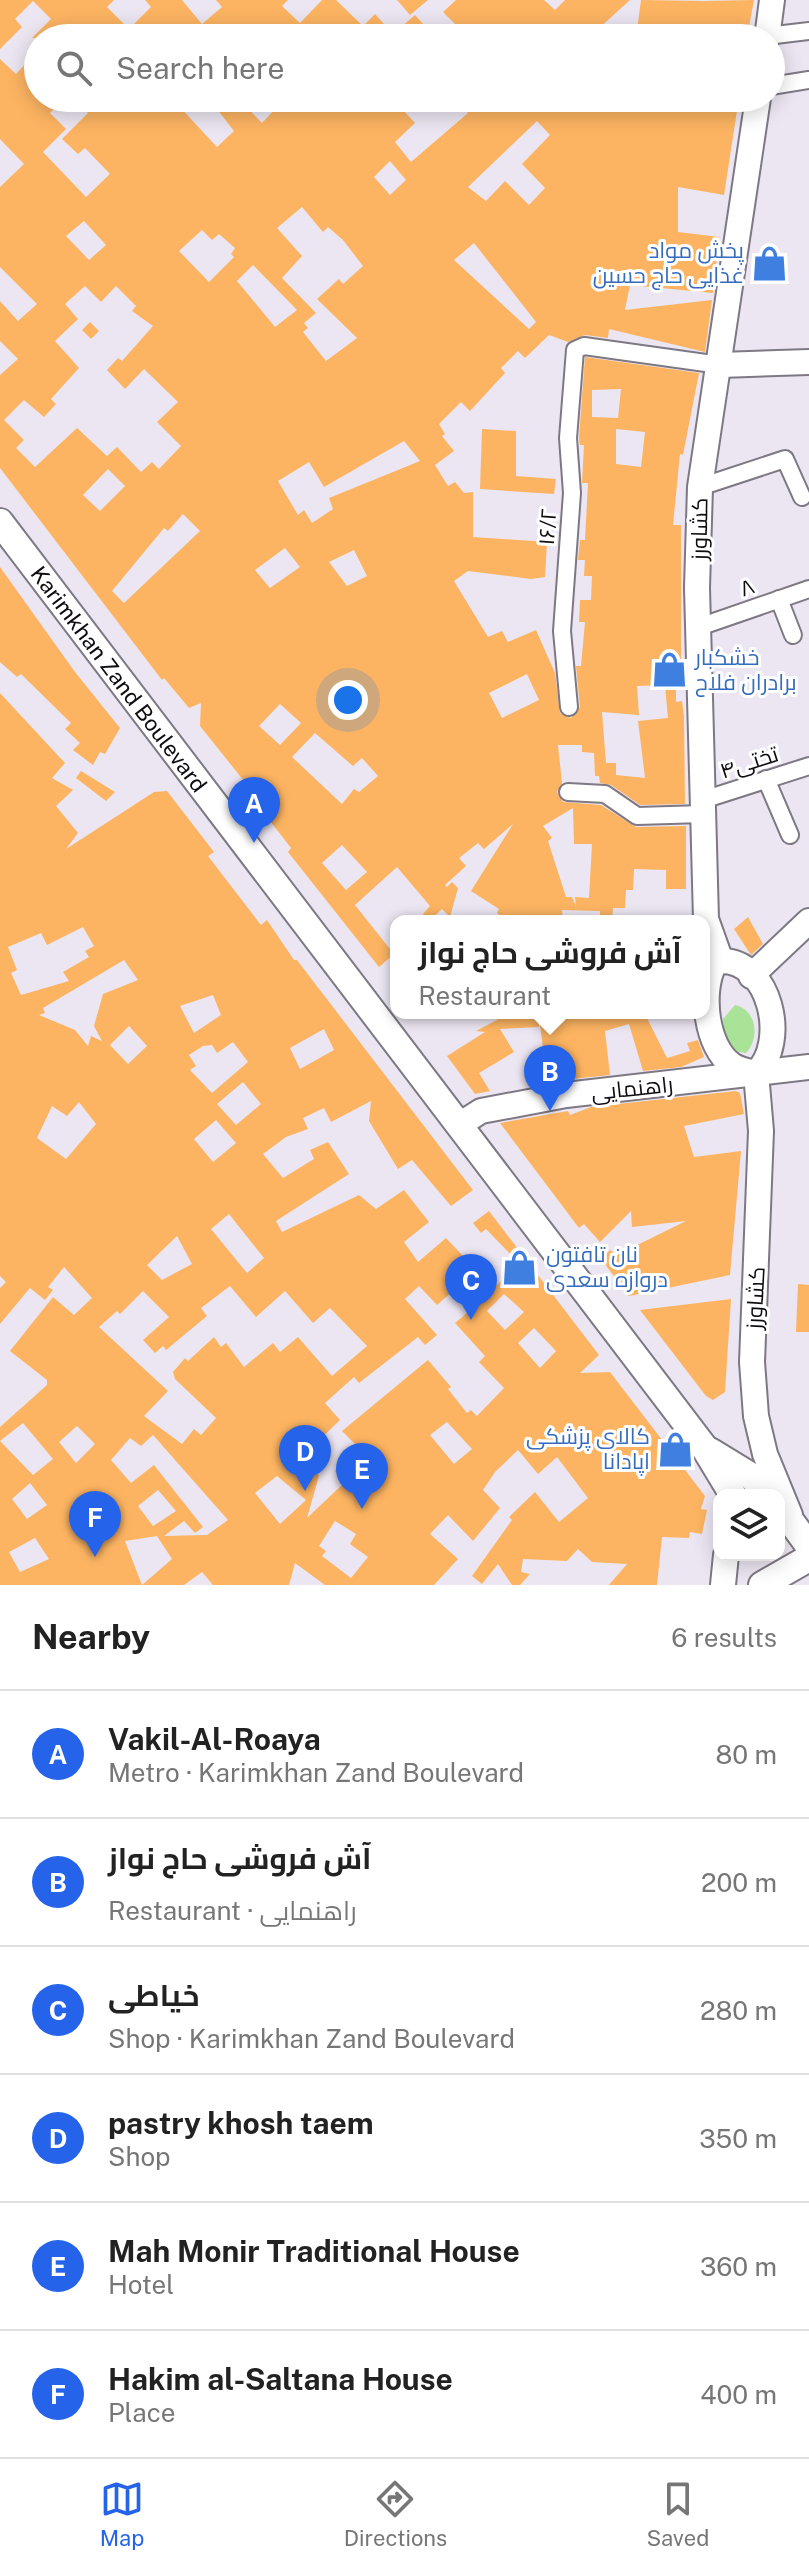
<!DOCTYPE html>
<html lang="en">
<head>
<meta charset="utf-8">
<style>
  :root { --surface:#fff; --page:#f6f6f6; --text:#222; --muted:#767676; --line:#e0e0e0; --accent:#2563eb }
  body { margin:0; font-family:"Public Sans",Cairo,sans-serif; background:var(--page); color:var(--text) }
  .controls { position:absolute; right:24px; bottom:24px; display:grid; overflow:hidden; border-radius:16px; box-shadow:0 4px 20px #0003 }
  .controls button { width:72px; height:72px; display:grid; place-items:center; padding:0; border:0; border-bottom:2px solid var(--line); background:var(--surface); color:var(--text); font:40px sans-serif }
  .you { position:absolute; left:348px; top:700px; width:28px; height:28px; margin:-20px; border:6px solid #fff; border-radius:50%; background:#1a73e8; box-shadow:0 0 0 12px #1a73e833 }
  .badge { display:grid; place-items:center; width:52px; height:52px; border-radius:50%; background:var(--accent); color:#fff; font-size:26px; font-weight:700 }
  .pin { position:absolute; translate:-50% -66px; filter:drop-shadow(0 2px 4px #0008) }
  .pin::after { content:''; position:absolute; top:42px; width:28px; height:24px; background:inherit; clip-path:polygon(0 0,100% 0,50% 100%) }
  .popup { position:absolute; left:390px; top:915px; width:320px; height:104px; box-sizing:border-box; display:grid; place-content:center; border-radius:16px; background:var(--surface); filter:drop-shadow(0 2px 6px #0005); font-size:26px; white-space:nowrap; color:var(--muted) }
  .popup b { font-size:30px; color:var(--text) }
  .popup::after { content:''; position:absolute; left:50%; top:100%; margin-left:-16px; border:16px solid transparent; border-top-color:var(--surface) }
  .list { margin:0; padding:0; list-style:none }
  h2 { display:flex; justify-content:space-between; align-items:center; height:104px; margin:0; padding:0 32px; font-size:34px }
  h2 small { font-size:26px; font-weight:400; color:var(--muted) }
  .list li { display:grid; grid-template-columns:52px 1fr auto; gap:24px; align-items:center; box-sizing:border-box; height:128px; padding:0 32px; border-top:2px solid var(--line) }
  .list b { display:block; font-size:30px; white-space:nowrap }
  .list p { margin:0; font-size:26px; white-space:nowrap; color:var(--muted) }
  .list em { font-size:26px; font-style:normal; color:var(--muted) }
  .icon { flex:none; width:44px; height:44px; fill:none; stroke:currentColor; stroke-width:2; stroke-linecap:round; stroke-linejoin:round }
  .map { position:relative; flex:none; width:809px; height:1585px; overflow:hidden }
  .search { position:absolute; background:var(--surface); box-shadow:0 4px 20px #0003; left:24px; right:24px; top:24px; height:88px; display:flex; align-items:center; gap:20px; box-sizing:border-box; padding:0 28px; border-radius:44px; color:var(--muted); font-size:30px }
  .sheet { height:872px; background:var(--surface) }
  nav { display:flex; justify-content:space-around; align-items:center; box-sizing:border-box; height:112px; border-top:2px solid var(--line); background:var(--surface); font-size:22px; color:var(--muted) }
  nav a { display:grid; justify-items:center; gap:4px }
  nav .on { color:var(--accent) }
  .map>svg:first-child { display:block }
</style>
</head>
<body>
<div class="map">
<svg width="809" height="1585" viewBox="0 0 809 1585">
  <rect width="100%" height="100%" fill="#ece6f2"/>
  <path fill="#a9e398" d="M735,1005C757,1010 760,1038 746,1053L733,1051L724,1034L723,1019Z"/>
  <g fill="#fcb462" fill-rule="evenodd">
    <polygon points="0,0 114,0 107,7 129,29 151,7 145,0 182,0 202,24 222,7 216,0 288,0 282,6 300,23 322,0 336,0 363,26 375,14 393,34 415,15 425,26 412,38 279,38 268,26 255,38 32,38 51,19 33,1 15,19 22,27 0,49"/>
    <polygon points="397,0 428,0 410,15"/>
    <polygon points="456,0 544,0 555,10 565,0 630,0 596,31 601,38 441,38 455,24 443,12"/>
    <polygon points="641,0 704,1 754,0 747,38 636,38"/>
    <path d="M38,50V98H65L50,113L66,129L43,152L86,197L110,174L85,148L78,154L62,139L88,113L72,98H118L131,111L145,98H184L177,104L217,147L234,131L213,104L220,98H238L262,123L278,106L270,98H392L415,123L395,142L411,162L468,113L451,98H548L556,108L571,98H739L724,195L678,187V232L719,237L713,293L630,285L625,310L712,300L705,352L609,329L608,338L585,335L568,342L549,335L525,358L518,351L501,368L505,373L470,411L461,402L439,424L445,434L442,436L454,451L435,465L448,486L455,482L464,493L473,492V537L547,542L545,577L531,579L468,571L454,581L488,637L502,631L508,642L536,630L555,673L560,713L571,718L580,707L576,666H581L585,622H579L580,600H591L592,576H584L585,560H578L580,540H585L588,483H582L584,445H580L579,438L585,357L699,373L683,455L680,454L673,525H681V660H676V702L682,701L684,716L685,804L640,805L611,785L600,783L599,776H595L594,753L582,752V745H558L562,783L557,792L563,802L601,805L636,827L686,826V889H666V870L634,869L633,890H626L625,908H613L612,921H600V911L562,910L563,921H518L511,917L508,921L497,913L499,909L471,891L513,824L484,849L478,843L459,858L466,866L445,885L447,887L452,882L458,888L450,917L442,909L429,921L423,914L430,906L397,867L355,905L394,954L379,967L288,852L291,848L253,799L256,796L200,726L201,703L189,708L164,678L162,680L0,468V375L18,359L0,341V301L18,321L37,304L0,267V187L24,164L0,139V59L16,74ZM537,121L550,135L522,164L545,188L529,205L505,181L486,201L468,187ZM390,161L406,180L390,195L374,177ZM302,207L323,232L328,227L343,240L363,266L343,284L339,279L317,299L357,338L326,361L303,332L308,328L304,323L316,313L282,278L302,256L277,228ZM84,221L106,245L89,260L66,236ZM202,230L212,240L219,234L235,248L231,254L234,257L209,282L179,251ZM474,243L536,322L529,329L454,260ZM253,265L297,310L275,327L237,281ZM85,286L101,302L116,286L136,306L132,311L153,326L122,361L118,358L107,370L125,389L144,369L178,402L157,422L181,446L159,469L152,462L141,472L117,447L107,456L77,428L35,467L16,448L24,440L4,420L24,400L44,417L56,404L51,399L79,368L55,341L78,319L65,304ZM621,389L618,418L592,417V390ZM616,429L645,432L641,467L616,464ZM404,441L420,461L329,498L333,509L312,523L304,510L298,515L278,481L309,462L324,487ZM108,469L125,486L100,511L83,495ZM183,514L200,531L124,603L112,591L164,528L168,531ZM285,548L300,567L270,588L255,570ZM354,550L367,576L347,586L329,562ZM527,674L539,700L502,718L489,693ZM665,685L668,718L638,721L645,778L616,775V763H606L602,712L639,715L637,686ZM280,704L301,723L280,745L259,726ZM315,733L353,766L362,758L378,776L359,792L354,789L342,804L292,757ZM573,808L574,844H592L589,898L575,897L576,906L572,897H566L548,841L552,838L543,826ZM342,845L367,872L346,890L322,863Z"/>
    <polygon points="90,322 99,331 91,339 82,330"/>
    <polygon points="482,429 516,431 516,476 556,479 554,494 480,489"/>
    <polygon points="0,567 75,672 120,728 105,754 100,752 93,765 73,750 80,743 65,729 71,723 21,674 17,677 0,662"/>
    <path d="M0,693L65,763L52,778L73,790L56,806L78,833L66,849L154,792L167,791L214,852L208,856L261,925L267,920L294,960H297L473,1190L451,1206L412,1160L398,1169L369,1121L371,1101L331,1122L324,1108L303,1118L308,1129L286,1137L263,1154L283,1178L314,1159L310,1150L328,1142L349,1174L276,1221L282,1232L359,1195L376,1209L404,1190L429,1222L404,1242L418,1262L446,1238L465,1258L457,1266L468,1278L437,1305L419,1286L405,1299L437,1335L425,1345L418,1337L359,1383L354,1377L325,1403L340,1420L302,1457L319,1476L307,1518L345,1482L335,1471L360,1449L342,1431L428,1360L451,1387L448,1389L467,1413L471,1410L477,1416L504,1388L479,1362L485,1356L455,1323L485,1298L518,1262L486,1229L481,1233L473,1223L489,1211L599,1355L580,1373L610,1372L705,1496L701,1509L707,1510L702,1534L690,1532L689,1538L662,1537L657,1585H609L627,1564L592,1562L578,1549L567,1561L523,1559L521,1572L530,1574L520,1585H512L498,1564L482,1584L472,1576L512,1520L509,1517L535,1492L559,1522L588,1498L557,1457L538,1474L518,1450L495,1472L483,1490L500,1508L473,1541L448,1515L430,1534L458,1559L434,1585H325L295,1563L289,1585H213L202,1572L184,1585H142L172,1559L157,1536L125,1541L142,1585H0V1427L47,1385V1380L10,1351L53,1297L74,1315L92,1298L64,1267L48,1287L53,1290L45,1300L30,1288L0,1324V1288L6,1282L0,1276ZM83,927L94,946L85,951L89,957L63,972L69,981L21,995L11,973L17,970L8,947L41,933L47,945ZM124,960L138,980L103,994L94,1026L102,1041L91,1036L88,1046L75,1030L39,1015L45,1013L43,1008ZM213,995L221,1015L194,1033L180,1006ZM129,1026L147,1046L128,1064L110,1045ZM324,1029L334,1050L300,1069L290,1048ZM233,1042L248,1062L212,1093L190,1070L196,1066L189,1055L203,1046L212,1045L217,1053ZM243,1082L261,1104L236,1125L217,1104ZM79,1102L96,1124L66,1159L37,1138L52,1106L67,1116ZM216,1120L236,1143L213,1162L194,1139ZM229,1214L264,1258L247,1273L211,1229ZM177,1236L192,1264L162,1280L147,1265ZM230,1286L256,1317L285,1291L313,1323L330,1308L367,1346L332,1376L298,1337L280,1352L273,1343L244,1367L226,1343L221,1347L214,1337L188,1361L185,1358L173,1372L175,1379L216,1418L201,1435L194,1429L182,1444L144,1416L168,1391L99,1327L117,1311L120,1314L143,1291L169,1317L143,1340L155,1353L163,1346L166,1350L207,1316L201,1308ZM504,1294L524,1312L505,1330L487,1311ZM534,1328L556,1351L540,1368L518,1343ZM447,1422L472,1449L454,1464L430,1435ZM23,1423L53,1459L33,1475L0,1441ZM77,1426L95,1444L76,1463L59,1442ZM153,1435L228,1520L207,1535L164,1536L184,1521L195,1533L203,1527L154,1465L131,1483L111,1460L130,1438L141,1446ZM277,1476L306,1500L280,1524L255,1493ZM30,1483L47,1505L27,1519L12,1499ZM158,1490L176,1511L153,1526L138,1506ZM335,1521L356,1534L350,1544L368,1557L351,1578L322,1556L326,1551L319,1546ZM35,1538L49,1559L20,1572L9,1552Z"/>
    <polygon points="81,771 115,792 106,801 76,778"/>
    <polygon points="748,917 763,944 751,955 734,929"/>
    <polygon points="510,1013 538,1013 539,1027 500,1029 514,1052 479,1073 490,1091 475,1094 447,1056 485,1032 476,1031"/>
    <polygon points="616,1013 654,1013 647,1018 667,1058 690,1051 687,1043 698,1040 704,1057 681,1067 643,1071 629,1024 605,1031 610,1075 572,1079 571,1072 551,1074 548,1048 543,1048 539,1017 598,1018"/>
    <polygon points="736,1091 740,1093 744,1114 684,1126 694,1157 741,1151 730,1275 629,1296 601,1259 610,1250 617,1255 686,1221 632,1227 631,1211 600,1242 584,1224 579,1228 500,1123 568,1111 570,1115 591,1107"/>
    <polygon points="798,1284 809,1285 809,1332 796,1332"/>
    <polygon points="731,1299 725,1392 713,1400 706,1396 640,1310"/>
  </g>
  <g fill="none" stroke-linecap="round" stroke-linejoin="round">
    <defs>
      <g id="street">
        <polyline points="767,36 809,31"/>
        <polyline points="771,86 809,80"/>
        <polyline points="700,487 785,459 802,497"/>
        <polyline points="779,599 793,635"/>
        <polyline points="699,627 809,589"/>
        <polyline points="569,707 562,631 572,493 568,438 575,350 584,346 720,365"/>
        <polyline points="766,779 790,835"/>
        <polyline points="568,792 605,794 637,816 703,814"/>
        <polyline points="703,800 809,766"/>
      </g>
      <g id="secondary">
        <polyline points="767,38 772,0"/>
        <polyline points="720,365 809,362"/>
        <polyline points="721,961 706,919 697,588 700,487 758,98"/>
        <path d="M721,961C770,960 789,1042 756,1073C748,1071 739,1070 732,1065C706,1047 700,992 714,965Z"/>
        <polyline points="751,976 809,921"/>
        <polyline points="756,1073 761,1131 752,1362 756,1416 765,1454 790,1515"/>
        <polyline points="459,1125 481,1111 566,1095 809,1067"/>
        <polyline points="723,1585 726,1555"/>
      </g>
      <g id="primary">
        <polyline points="0,522 704,1447 733,1495"/>
        <polyline points="710,1451 751,1476 769,1495"/>
        <polyline points="779,1505 809,1546"/>
        <polyline points="762,1585 809,1558"/>
      </g>
    </defs>
    <use href="#street" stroke="#7d7883" stroke-width="20"/>
    <use href="#secondary" stroke="#7d7883" stroke-width="28"/>
    <use href="#primary" stroke="#7d7883" stroke-width="30"/>
    <use href="#street" stroke="#fff" stroke-width="16"/>
    <use href="#secondary" stroke="#fff" stroke-width="24"/>
    <use href="#primary" stroke="#fff" stroke-width="26"/>
  </g>
  <defs>
    <symbol id="shop-bare" viewBox="-9 -9 18 18"><path d="M-5-2.5h2.3a2.7 3.5 0 0 1 5.4 0H5L5.5 6h-11ZM-1.5-2.5h3a1.5 2.3 0 0 0-3 0Z" fill="#3f7fe0" stroke="#fff" stroke-width="2.5" paint-order="stroke"/></symbol>
  </defs>
  <g fill-rule="evenodd">
    <use href="#shop-bare" x="744" y="238" width="51" height="51"/>
    <use href="#shop-bare" x="644" y="644" width="51" height="51"/>
    <use href="#shop-bare" x="494" y="1242" width="51" height="51"/>
    <use href="#shop-bare" x="650" y="1424" width="51" height="51"/>
  </g>
  <g text-anchor="middle" dominant-baseline="central" stroke-width="6" stroke-linejoin="round" paint-order="stroke">
    <g font-size="22" fill="#366cbe" stroke="#fff" text-anchor="end">
      <text x="744" y="250">پخش مواد<tspan x="744" dy="25">غذایی حاج حسین</tspan></text>
      <text x="695" y="657" text-anchor="start">خشکبار<tspan x="695" dy="25">برادران فلاح</tspan></text>
      <text x="546" y="1254" text-anchor="start">نان تافتون<tspan x="546" dy="25">دروازه سعدی</tspan></text>
      <text x="650" y="1436">کالای پزشکی<tspan x="650" dy="25">اپادانا</tspan></text>
    </g>
    <g font-size="22" fill="#0e0c10" stroke="#fff">
      <text transform="translate(547 527) rotate(-86)">۱۶/۲</text>
      <text transform="translate(699 529) rotate(-89)">کشاورز</text>
      <text transform="translate(747 587) rotate(-19)">۸</text>
      <text transform="translate(119 679) rotate(53)">Karimkhan Zand Boulevard</text>
      <text transform="translate(749 762) rotate(-18)">تختی۴</text>
      <text transform="translate(632 1088) rotate(-6)">راهنمایی</text>
      <text transform="translate(755 1298) rotate(-87)">کشاورز</text>
    </g>
  </g>
</svg>
<div class="controls">
<button><svg class="icon" aria-label="layers" viewBox="0 0 24 24"><path d="M12 4l9 5-9 5-9-5zM3 14l9 5 9-5"/></svg></button>
</div>
<div class="you"></div>
<div class="pin badge" style="left:254px;top:843px">A</div>
<div class="pin badge" style="left:550px;top:1111px">B</div>
<div class="popup"><b>آش فروشی حاج نواز</b>Restaurant</div>
<div class="pin badge" style="left:471px;top:1320px">C</div>
<div class="pin badge" style="left:305px;top:1491px">D</div>
<div class="pin badge" style="left:362px;top:1509px">E</div>
<div class="pin badge" style="left:95px;top:1557px">F</div>
<div class="search"><svg class="icon" aria-label="search" viewBox="0 0 24 24"><circle cx="10" cy="10" r="6"/><path d="M15 15l6 6"/></svg>Search here</div>
</div>
<section class="sheet">
<h2>Nearby<small>6 results</small></h2>
<ul class="list">
<li><span class="badge">A</span><div><b>Vakil-Al-Roaya</b><p>Metro · Karimkhan Zand Boulevard</p></div><em>80 m</em></li>
<li><span class="badge">B</span><div><b>آش فروشی حاج نواز</b><p>Restaurant · راهنمایی</p></div><em>200 m</em></li>
<li><span class="badge">C</span><div><b>خیاطی</b><p>Shop · Karimkhan Zand Boulevard</p></div><em>280 m</em></li>
<li><span class="badge">D</span><div><b>pastry khosh taem</b><p>Shop</p></div><em>350 m</em></li>
<li><span class="badge">E</span><div><b>Mah Monir Traditional House</b><p>Hotel</p></div><em>360 m</em></li>
<li><span class="badge">F</span><div><b>Hakim al-Saltana House</b><p>Place</p></div><em>400 m</em></li>
</ul>
</section>
<nav>
<a class="on"><svg class="icon" aria-label="map" viewBox="0 0 24 24"><path d="M3 6l6-2 6 2 6-2v14l-6 2-6-2-6 2zM9 4v14M15 6v14"/></svg>Map</a>
<a><svg class="icon" aria-label="directions" viewBox="0 0 24 24"><path d="M12 3l9 9-9 9-9-9zM9 14v-3h6M13 9l2 2-2 2"/></svg>Directions</a>
<a><svg class="icon" aria-label="saved" viewBox="0 0 24 24"><path d="M7 4h10v16l-5-4-5 4z"/></svg>Saved</a>
</nav>
</body>
</html>
